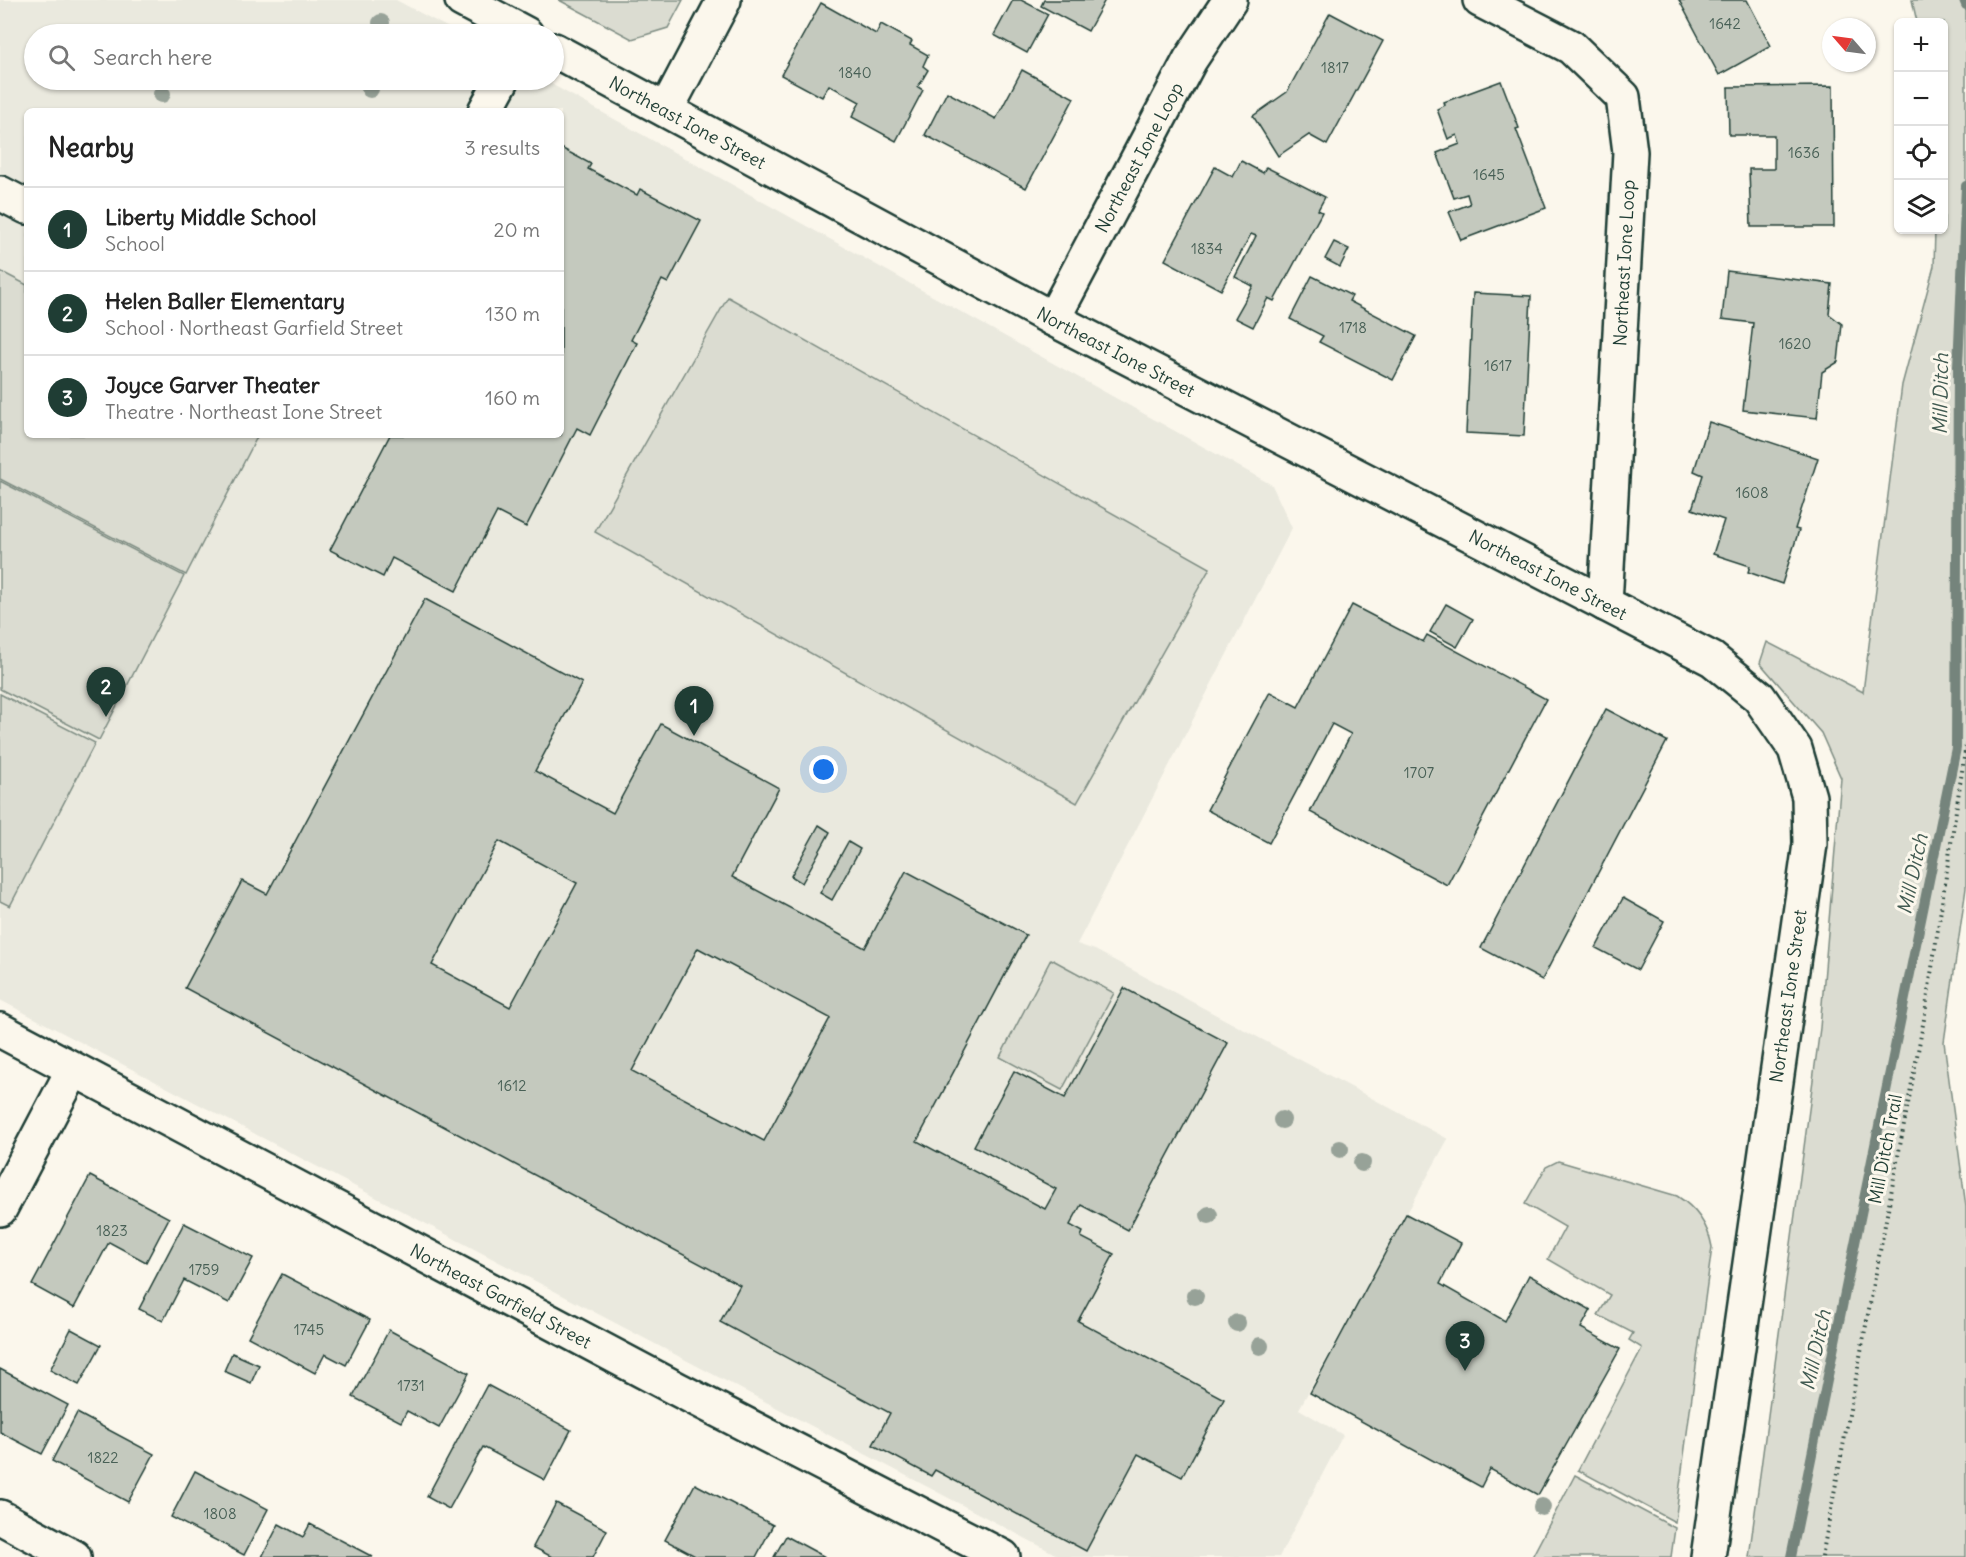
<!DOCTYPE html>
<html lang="en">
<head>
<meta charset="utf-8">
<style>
  :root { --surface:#fff; --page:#f2f2f2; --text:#222; --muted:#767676; --line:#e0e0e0; --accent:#1f3d34 }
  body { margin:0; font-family:Delius,sans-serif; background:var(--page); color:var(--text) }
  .controls { position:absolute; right:18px; top:18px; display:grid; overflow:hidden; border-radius:9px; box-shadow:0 2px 4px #0004 }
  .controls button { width:54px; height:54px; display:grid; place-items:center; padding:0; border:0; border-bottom:2px solid var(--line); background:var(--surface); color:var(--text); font:30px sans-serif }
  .compass { position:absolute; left:1822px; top:18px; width:54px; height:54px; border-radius:50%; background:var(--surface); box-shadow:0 2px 4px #0004; rotate:298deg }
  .you { position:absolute; left:824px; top:770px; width:21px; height:21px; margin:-15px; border:4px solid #fff; border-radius:50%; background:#1a73e8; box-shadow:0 0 0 9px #1a73e833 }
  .badge { display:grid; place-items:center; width:39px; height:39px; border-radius:50%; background:var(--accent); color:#fff; font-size:20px; font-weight:700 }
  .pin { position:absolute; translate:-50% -50px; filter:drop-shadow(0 2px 3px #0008) }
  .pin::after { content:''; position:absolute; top:32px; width:21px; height:18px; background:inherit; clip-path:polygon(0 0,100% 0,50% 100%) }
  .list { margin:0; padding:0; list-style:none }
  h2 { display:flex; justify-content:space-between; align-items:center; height:78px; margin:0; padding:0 24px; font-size:26px }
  h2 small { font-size:20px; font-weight:400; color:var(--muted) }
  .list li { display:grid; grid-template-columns:39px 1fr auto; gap:18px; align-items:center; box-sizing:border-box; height:84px; padding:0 24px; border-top:2px solid var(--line) }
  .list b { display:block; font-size:22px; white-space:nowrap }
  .list p { margin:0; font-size:20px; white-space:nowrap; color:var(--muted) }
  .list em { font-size:20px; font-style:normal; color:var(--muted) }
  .icon { flex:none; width:33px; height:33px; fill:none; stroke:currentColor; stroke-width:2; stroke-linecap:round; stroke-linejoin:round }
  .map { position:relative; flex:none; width:1966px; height:1557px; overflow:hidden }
  .search { position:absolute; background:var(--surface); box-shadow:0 2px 4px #0004; left:24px; top:24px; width:540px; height:66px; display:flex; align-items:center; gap:15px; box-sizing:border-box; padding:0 21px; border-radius:33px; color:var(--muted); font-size:22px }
  .panel { position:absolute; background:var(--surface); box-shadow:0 2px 4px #0004; left:24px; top:108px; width:540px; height:330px; border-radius:9px }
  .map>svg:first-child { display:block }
</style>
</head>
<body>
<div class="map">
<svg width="1966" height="1557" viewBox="0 0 1966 1557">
  <rect width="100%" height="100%" fill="#fbf7ec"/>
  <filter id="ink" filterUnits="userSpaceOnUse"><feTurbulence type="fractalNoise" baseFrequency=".0167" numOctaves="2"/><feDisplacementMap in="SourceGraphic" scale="12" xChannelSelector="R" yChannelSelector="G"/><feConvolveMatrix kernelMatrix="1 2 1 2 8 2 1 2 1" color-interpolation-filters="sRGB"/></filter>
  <g filter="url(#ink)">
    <path fill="#eae9de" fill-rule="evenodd" d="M0,0H396L460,34H34V80H544L1272,485L1292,528L1077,944L1095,950L1448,1139L1299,1409L1343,1435L1279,1557H1061L0,1000ZM27,111H561V435H27Z"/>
    <g fill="#dbdcd1" stroke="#7d8c82" stroke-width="1.5">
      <polygon points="559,0 683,0 668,28 632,39"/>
      <polygon points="1912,0 1966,0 1966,888 1944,1042 1966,1207 1966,1557 1749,1557 1820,1028 1841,778 1821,733 1760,663 1767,642 1863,692 1902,385 1934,266 1935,230 1944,230 1944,22 1917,22"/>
      <polygon points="0,271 27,285 27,435 258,435 186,575 0,479"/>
      <polygon points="728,297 1210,568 1077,803 595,532"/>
      <polygon points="0,481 184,576 99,740 0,689"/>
      <polygon points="0,694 95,743 10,906 0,901"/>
      <polygon points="1051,959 1114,993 1062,1090 1000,1057"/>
      <path d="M1558,1161L1677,1196C1696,1208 1708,1224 1712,1247L1675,1522L1578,1470L1642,1348L1629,1340L1633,1333L1598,1315L1610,1295L1548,1259L1565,1227L1525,1204L1546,1167Z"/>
      <polygon points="1575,1475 1675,1528 1671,1557 1532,1557"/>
    </g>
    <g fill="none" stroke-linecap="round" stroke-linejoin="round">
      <g stroke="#74847b" stroke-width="10">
        <polyline points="1964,0 1966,5"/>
        <polyline points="1791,1557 1956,748 1958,366 1966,186"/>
      </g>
    </g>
    <g fill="#c4c9be" stroke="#1f3d34" stroke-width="1.5" fill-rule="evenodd">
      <polygon points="1013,0 1021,0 1048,14 1027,53 994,35"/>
      <polygon points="1044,0 1105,0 1088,31 1041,6"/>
      <polygon points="1679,0 1747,0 1771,46 1719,75"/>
      <polygon points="821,3 876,34 881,24 912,41 910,45 928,55 923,66 928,70 918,87 923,90 896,141 852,117 860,102 829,85 822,97 781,75"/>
      <polygon points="1330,13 1383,41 1327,145 1309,135 1278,156 1253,116 1287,92"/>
      <polygon points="1022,70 1074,98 1026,188 925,135 947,92 996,119"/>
      <polygon points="1501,81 1519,128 1516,129 1546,208 1461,240 1449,212 1470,204 1467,194 1454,198 1437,153 1460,144 1457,135 1448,139 1437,109 1445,105 1444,102"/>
      <polygon points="1833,86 1834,227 1751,227 1749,169 1774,169 1774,135 1729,135 1728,87"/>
      <polygon points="561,148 591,164 588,169 637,195 640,189 701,221 668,283 662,280 631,340 637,343 590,435 577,428 526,527 497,512 456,591 392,558 383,577 330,550 390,435 561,435"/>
      <polygon points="1241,161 1263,173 1266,167 1325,197 1318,210 1322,212 1274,301 1268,298 1253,327 1235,318 1253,286 1235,277 1256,236 1251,234 1221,290 1165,260 1215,167 1233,177"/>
      <polygon points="1334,242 1349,249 1340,267 1325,259"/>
      <polygon points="1727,271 1832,284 1829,314 1842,324 1838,362 1822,372 1817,418 1743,410 1753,323 1722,319"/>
      <polygon points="1312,276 1352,296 1349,301 1416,336 1393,380 1319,342 1323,336 1290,319"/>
      <polygon points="1473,293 1531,296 1524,436 1466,433"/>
      <polygon points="1709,422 1818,458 1795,529 1799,530 1782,584 1748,572 1750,566 1713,554 1724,520 1692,509 1703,475 1694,471"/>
      <path d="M425,599L582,683L535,771L613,813L661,724L779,788L732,877L865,948L906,871L1026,935L917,1141L1045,1209L1056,1189L974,1146L1014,1071L1065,1098L1124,988L1228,1043L1128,1230L1081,1205L1070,1225L1083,1232L1081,1237L1114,1254L1078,1321L1224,1399L1182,1477L1138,1454L1086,1551L935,1470L931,1476L873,1445L890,1413L720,1322L740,1285L185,988L242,881L267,894ZM499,841L577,883L510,1007L432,965ZM698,948L830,1018L764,1141L632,1071Z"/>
      <polygon points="1446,604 1473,619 1457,647 1430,632"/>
      <polygon points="1352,605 1423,642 1427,635 1546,699 1447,885 1310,812 1351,734 1332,724 1269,843 1207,810 1270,692 1298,707"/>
      <polygon points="1606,709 1667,741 1542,980 1481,948"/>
      <polygon points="819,825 830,832 802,883 791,876"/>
      <polygon points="848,842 860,849 832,900 820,893"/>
      <polygon points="1623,898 1664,921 1638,970 1596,948"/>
      <polygon points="90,1176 169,1218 146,1262 109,1242 74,1308 32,1285"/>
      <polygon points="1406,1214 1461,1243 1440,1284 1505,1321 1529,1275 1591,1310 1581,1328 1620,1349 1538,1495 1490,1469 1481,1487 1310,1393"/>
      <polygon points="184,1223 253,1258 229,1303 184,1280 163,1321 139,1309"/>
      <polygon points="282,1274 370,1320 346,1365 325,1354 315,1373 248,1337"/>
      <polygon points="71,1329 101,1345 79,1385 50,1370"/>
      <polygon points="389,1330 469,1373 439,1428 407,1411 401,1422 353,1397"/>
      <polygon points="232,1353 259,1365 251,1383 224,1371"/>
      <polygon points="0,1369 68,1405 42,1454 0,1432"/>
      <polygon points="487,1385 571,1430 545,1480 483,1447 449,1509 427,1497"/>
      <polygon points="77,1413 154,1454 128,1502 52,1461"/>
      <polygon points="195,1471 268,1509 244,1555 171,1517"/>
      <polygon points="695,1484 773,1525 756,1557 697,1557 665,1540"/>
      <polygon points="556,1503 607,1530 593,1557 552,1557 533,1547"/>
      <polygon points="279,1524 303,1537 310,1524 373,1557 262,1557"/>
      <polygon points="786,1536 825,1557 774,1557"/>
    </g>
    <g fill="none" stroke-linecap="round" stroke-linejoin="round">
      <defs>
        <g id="minor">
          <polyline points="462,0 526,34"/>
          <polyline points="1480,0 1571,47 1623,97 1630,152 1605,604"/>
          <path id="s1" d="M554,50L1053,319L1712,659L1759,697L1795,749L1809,797L1810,844L1708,1557"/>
          <polyline points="666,110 724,0"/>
          <polyline points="485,111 502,80"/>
          <polyline points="0,193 27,207"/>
          <path id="s2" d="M1053,319L1190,60L1230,0"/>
          <path id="s3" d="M0,1030L677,1389L1003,1557"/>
          <polyline points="0,1209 73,1070"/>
          <polyline points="0,1517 74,1557"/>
        </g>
      </defs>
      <use href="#minor" stroke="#1f3d34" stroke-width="38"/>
      <polyline stroke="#1f3d34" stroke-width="4" stroke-dasharray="1.5 4.5" stroke-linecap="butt" points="1822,1557 1925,1014 1966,745"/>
      <use href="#minor" stroke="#fbf7ec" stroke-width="33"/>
    </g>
    <g fill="#97a298">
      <circle cx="381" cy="23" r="9"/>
      <circle cx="370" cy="89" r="9"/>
      <circle cx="162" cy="94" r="9"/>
      <circle cx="1282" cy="1120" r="9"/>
      <circle cx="1340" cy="1149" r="9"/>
      <circle cx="1362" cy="1163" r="9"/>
      <circle cx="1209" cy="1215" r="9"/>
      <circle cx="1195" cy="1296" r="9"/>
      <circle cx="1237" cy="1323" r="9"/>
      <circle cx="1260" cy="1346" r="9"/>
      <circle cx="1542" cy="1507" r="9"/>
    </g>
  </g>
  <g text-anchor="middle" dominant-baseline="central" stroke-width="6" stroke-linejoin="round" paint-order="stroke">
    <g font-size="15" fill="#486056">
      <text x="1725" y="23">1642</text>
      <text x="1335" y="67">1817</text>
      <text x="855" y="72">1840</text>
      <text x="1804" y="152">1636</text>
      <text x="1489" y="174">1645</text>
      <text x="1207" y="248">1834</text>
      <text x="1353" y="327">1718</text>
      <text x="1795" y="343">1620</text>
      <text x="1498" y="365">1617</text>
      <text x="1752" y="492">1608</text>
      <text x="1419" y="772">1707</text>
      <text x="512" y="1085">1612</text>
      <text x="112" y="1230">1823</text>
      <text x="204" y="1269">1759</text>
      <text x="309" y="1329">1745</text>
      <text x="411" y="1385">1731</text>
      <text x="103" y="1457">1822</text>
      <text x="220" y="1513">1808</text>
    </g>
    <g font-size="18" fill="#1f3d34" stroke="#fbf7ec">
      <text stroke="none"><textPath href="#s1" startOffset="152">Northeast Ione Street</textPath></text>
      <text stroke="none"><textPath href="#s2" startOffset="183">Northeast Ione Loop</textPath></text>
      <text transform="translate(1624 263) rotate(-87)">Northeast Ione Loop</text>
      <text stroke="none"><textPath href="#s1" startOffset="638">Northeast Ione Street</textPath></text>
      <text stroke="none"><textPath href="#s1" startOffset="1124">Northeast Ione Street</textPath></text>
      <text transform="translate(1788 996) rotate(-82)">Northeast Ione Street</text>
      <text transform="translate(1885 1149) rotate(-79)">Mill Ditch Trail</text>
      <text stroke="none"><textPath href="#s3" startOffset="567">Northeast Garfield Street</textPath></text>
    </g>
    <g font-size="20" font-style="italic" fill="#425b52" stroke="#fbf7ec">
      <text transform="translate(1940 394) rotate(-89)">Mill Ditch</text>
      <text transform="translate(1912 874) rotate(-78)">Mill Ditch</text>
      <text transform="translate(1815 1350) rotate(-78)">Mill Ditch</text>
    </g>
  </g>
</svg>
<div class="controls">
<button>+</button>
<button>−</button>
<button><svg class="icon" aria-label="locate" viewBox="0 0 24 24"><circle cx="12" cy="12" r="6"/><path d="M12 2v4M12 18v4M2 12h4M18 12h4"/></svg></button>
<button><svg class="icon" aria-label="layers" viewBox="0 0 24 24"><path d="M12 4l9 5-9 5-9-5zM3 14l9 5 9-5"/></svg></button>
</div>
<svg class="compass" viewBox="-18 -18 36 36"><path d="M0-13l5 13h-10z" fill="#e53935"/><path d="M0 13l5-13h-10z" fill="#767676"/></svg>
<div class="you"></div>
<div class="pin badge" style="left:694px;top:736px">1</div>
<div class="pin badge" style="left:106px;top:717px">2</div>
<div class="pin badge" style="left:1465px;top:1371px">3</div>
<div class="search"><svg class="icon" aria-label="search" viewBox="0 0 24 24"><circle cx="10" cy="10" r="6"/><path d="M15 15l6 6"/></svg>Search here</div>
<section class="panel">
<h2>Nearby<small>3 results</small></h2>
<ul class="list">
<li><span class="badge">1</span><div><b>Liberty Middle School</b><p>School</p></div><em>20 m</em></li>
<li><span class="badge">2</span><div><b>Helen Baller Elementary</b><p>School · Northeast Garfield Street</p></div><em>130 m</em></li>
<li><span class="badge">3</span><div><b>Joyce Garver Theater</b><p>Theatre · Northeast Ione Street</p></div><em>160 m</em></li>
</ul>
</section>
</div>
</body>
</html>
